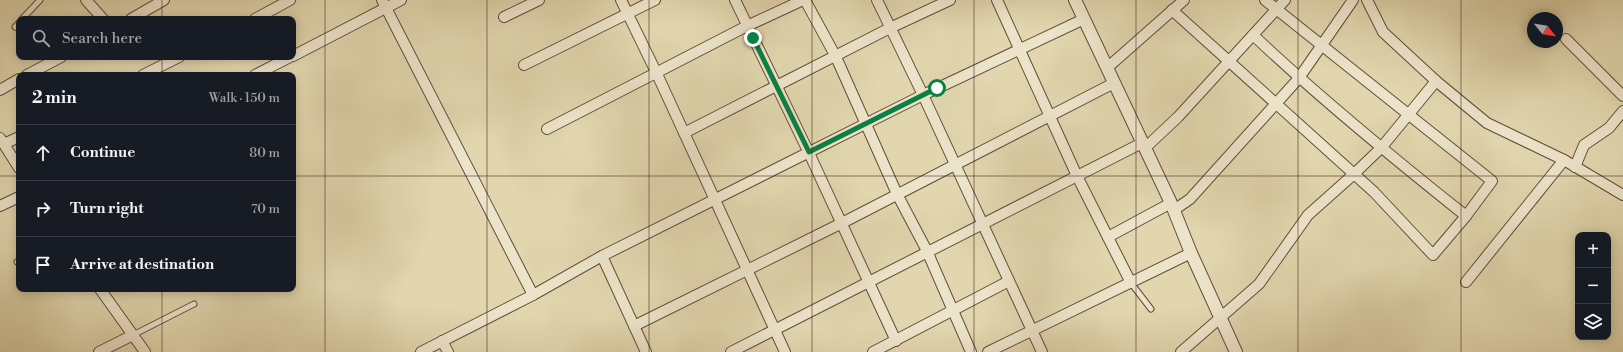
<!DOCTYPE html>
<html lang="en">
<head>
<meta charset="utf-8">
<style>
  :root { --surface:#171b24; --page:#20242c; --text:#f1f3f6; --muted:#9ea1a6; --line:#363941 }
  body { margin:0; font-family:"Libre Bodoni",serif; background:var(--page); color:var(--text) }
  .controls { position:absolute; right:12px; bottom:12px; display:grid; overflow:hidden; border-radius:8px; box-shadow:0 2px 10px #0003 }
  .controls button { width:36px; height:36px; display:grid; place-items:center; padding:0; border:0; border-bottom:1px solid var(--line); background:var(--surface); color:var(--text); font:20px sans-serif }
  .compass { position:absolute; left:1527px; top:12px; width:36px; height:36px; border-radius:50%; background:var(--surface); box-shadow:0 2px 10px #0003; rotate:120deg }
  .stop { position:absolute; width:12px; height:12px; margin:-9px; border:3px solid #0b8043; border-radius:50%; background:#fff }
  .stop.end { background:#0b8043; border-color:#fff; box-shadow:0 1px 4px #0008 }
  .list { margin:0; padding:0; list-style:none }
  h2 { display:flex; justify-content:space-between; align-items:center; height:52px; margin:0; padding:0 16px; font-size:17px }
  h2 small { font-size:13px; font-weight:400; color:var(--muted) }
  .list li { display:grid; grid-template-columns:26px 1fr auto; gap:12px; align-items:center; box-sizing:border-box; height:56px; padding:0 16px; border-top:1px solid var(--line) }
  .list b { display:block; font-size:15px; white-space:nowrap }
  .list em { font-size:13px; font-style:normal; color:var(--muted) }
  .icon { flex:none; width:22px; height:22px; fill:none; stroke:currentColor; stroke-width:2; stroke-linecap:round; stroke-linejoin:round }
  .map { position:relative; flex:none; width:1623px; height:352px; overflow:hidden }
  .search { position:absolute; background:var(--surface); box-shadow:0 2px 10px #0003; left:16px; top:16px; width:280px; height:44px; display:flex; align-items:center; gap:10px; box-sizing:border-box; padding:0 14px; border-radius:8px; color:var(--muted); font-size:15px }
  .panel { position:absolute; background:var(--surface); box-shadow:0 2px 10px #0003; left:16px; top:72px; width:280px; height:220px; border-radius:8px }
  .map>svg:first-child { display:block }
</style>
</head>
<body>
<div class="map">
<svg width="1623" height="352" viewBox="0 0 1623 352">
  <rect width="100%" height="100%" fill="#e1d6ae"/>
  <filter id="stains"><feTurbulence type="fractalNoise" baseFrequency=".005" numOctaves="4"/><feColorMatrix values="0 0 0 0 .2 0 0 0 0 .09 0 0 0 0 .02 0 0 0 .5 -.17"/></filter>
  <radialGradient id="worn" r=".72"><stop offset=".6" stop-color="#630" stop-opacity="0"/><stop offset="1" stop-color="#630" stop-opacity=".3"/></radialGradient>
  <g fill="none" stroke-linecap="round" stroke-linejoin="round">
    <defs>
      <g id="service">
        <polyline points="22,19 40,0"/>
        <polyline points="15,27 19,23"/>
        <polyline points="17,262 19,261"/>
        <polyline points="1131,283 1151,309"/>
        <polyline points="133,335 194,304"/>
      </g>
      <g id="minor">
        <polyline points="86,0 103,19"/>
        <polyline points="382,0 533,295"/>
        <polyline points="621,0 657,74 785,352"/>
        <polyline points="735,0 809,153 896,341"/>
        <polyline points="805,0 836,57 897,194 927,251 971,352"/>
        <polyline points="877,0 923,95 1042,352"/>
        <polyline points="997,0 1077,176 1131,283"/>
        <polyline points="1367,0 1383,32 1436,81 1487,123 1564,160"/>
        <polyline points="1172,10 1374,192 1433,255 1466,216 1492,181 1265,0"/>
        <polyline points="504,17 539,0"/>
        <polyline points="131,19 164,0"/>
        <polyline points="255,19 290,0"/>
        <path d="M1253,35C1321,99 1393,158 1466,216"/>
        <polyline points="1566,39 1623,96"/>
        <polyline points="293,56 401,0"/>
        <polyline points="524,65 655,0"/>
        <polyline points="1107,68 1184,0"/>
        <polyline points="27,75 61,57"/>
        <polyline points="143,75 179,57"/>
        <polyline points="255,75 290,57"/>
        <polyline points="0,90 19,79"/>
        <polyline points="547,129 747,26 803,0"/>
        <polyline points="684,133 890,28 950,0"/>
        <polyline points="0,138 19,168"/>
        <polyline points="4,144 19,137"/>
        <polyline points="1145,148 1178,117 1285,0"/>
        <polyline points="1575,167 1584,145 1609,128 1623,111"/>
        <polyline points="0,206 19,197"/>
        <polyline points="1174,210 1190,199 1299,78 1353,0"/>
        <polyline points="1108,237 1171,203"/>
        <polyline points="602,256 646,352"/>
        <polyline points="1466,282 1564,160 1623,195"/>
        <polyline points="100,289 145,352"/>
        <polyline points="634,326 842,223 1114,83"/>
        <polyline points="442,341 448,352"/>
        <polyline points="99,352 133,335"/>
        <polyline points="421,352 533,295 602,256 923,95 1084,19"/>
        <polyline points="731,352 1142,143"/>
        <polyline points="873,352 1009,281"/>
        <polyline points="988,352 1191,253"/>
        <polyline points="1181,352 1259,284 1308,215 1354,174 1381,148 1436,81"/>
      </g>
      <polyline id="tertiary" points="1075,0 1171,203 1191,253 1236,352"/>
    </defs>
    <use href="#service" stroke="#644b39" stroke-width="7"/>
    <use href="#minor" stroke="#644b39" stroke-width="12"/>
    <use href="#tertiary" stroke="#644b39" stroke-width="14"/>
    <use href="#service" stroke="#ece4ca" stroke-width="5"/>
    <use href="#minor" stroke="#ece4ca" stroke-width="10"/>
    <use href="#tertiary" stroke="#ece4ca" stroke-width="12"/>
  </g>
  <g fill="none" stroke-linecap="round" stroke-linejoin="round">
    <polyline stroke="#0b8043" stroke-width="5" points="753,38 809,152 937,88"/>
  </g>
  <path fill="none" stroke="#3b1d12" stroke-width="1" stroke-opacity="0.55" d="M162,0V19M325,0V352M487,0V352M649,0V352M812,0V352M974,0V352M1136,0V352M1298,0V352M1461,0V352M162,57V75M0,176H19M293,176H1623M162,289V352"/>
  <rect width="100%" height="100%" filter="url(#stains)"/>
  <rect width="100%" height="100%" fill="url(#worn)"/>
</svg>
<div class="controls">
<button>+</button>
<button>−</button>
<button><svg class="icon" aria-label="layers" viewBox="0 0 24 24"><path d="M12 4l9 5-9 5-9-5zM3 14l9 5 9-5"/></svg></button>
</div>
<svg class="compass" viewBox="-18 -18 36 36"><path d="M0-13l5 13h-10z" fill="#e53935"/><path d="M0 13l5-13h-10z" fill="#9ea1a6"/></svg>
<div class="stop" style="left:937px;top:88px"></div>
<div class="stop end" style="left:753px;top:38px"></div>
<div class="search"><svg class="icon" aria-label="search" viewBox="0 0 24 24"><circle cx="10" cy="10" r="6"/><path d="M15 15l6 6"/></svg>Search here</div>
<section class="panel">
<h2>2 min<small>Walk · 150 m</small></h2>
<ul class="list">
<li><svg class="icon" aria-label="ahead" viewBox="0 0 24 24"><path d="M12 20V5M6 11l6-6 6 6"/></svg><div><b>Continue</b></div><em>80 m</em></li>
<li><svg class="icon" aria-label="right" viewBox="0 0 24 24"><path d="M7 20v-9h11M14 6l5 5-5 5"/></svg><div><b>Turn right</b></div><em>70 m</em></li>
<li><svg class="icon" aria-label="arrive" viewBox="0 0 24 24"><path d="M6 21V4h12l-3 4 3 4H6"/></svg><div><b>Arrive at destination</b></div></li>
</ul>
</section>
</div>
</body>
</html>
